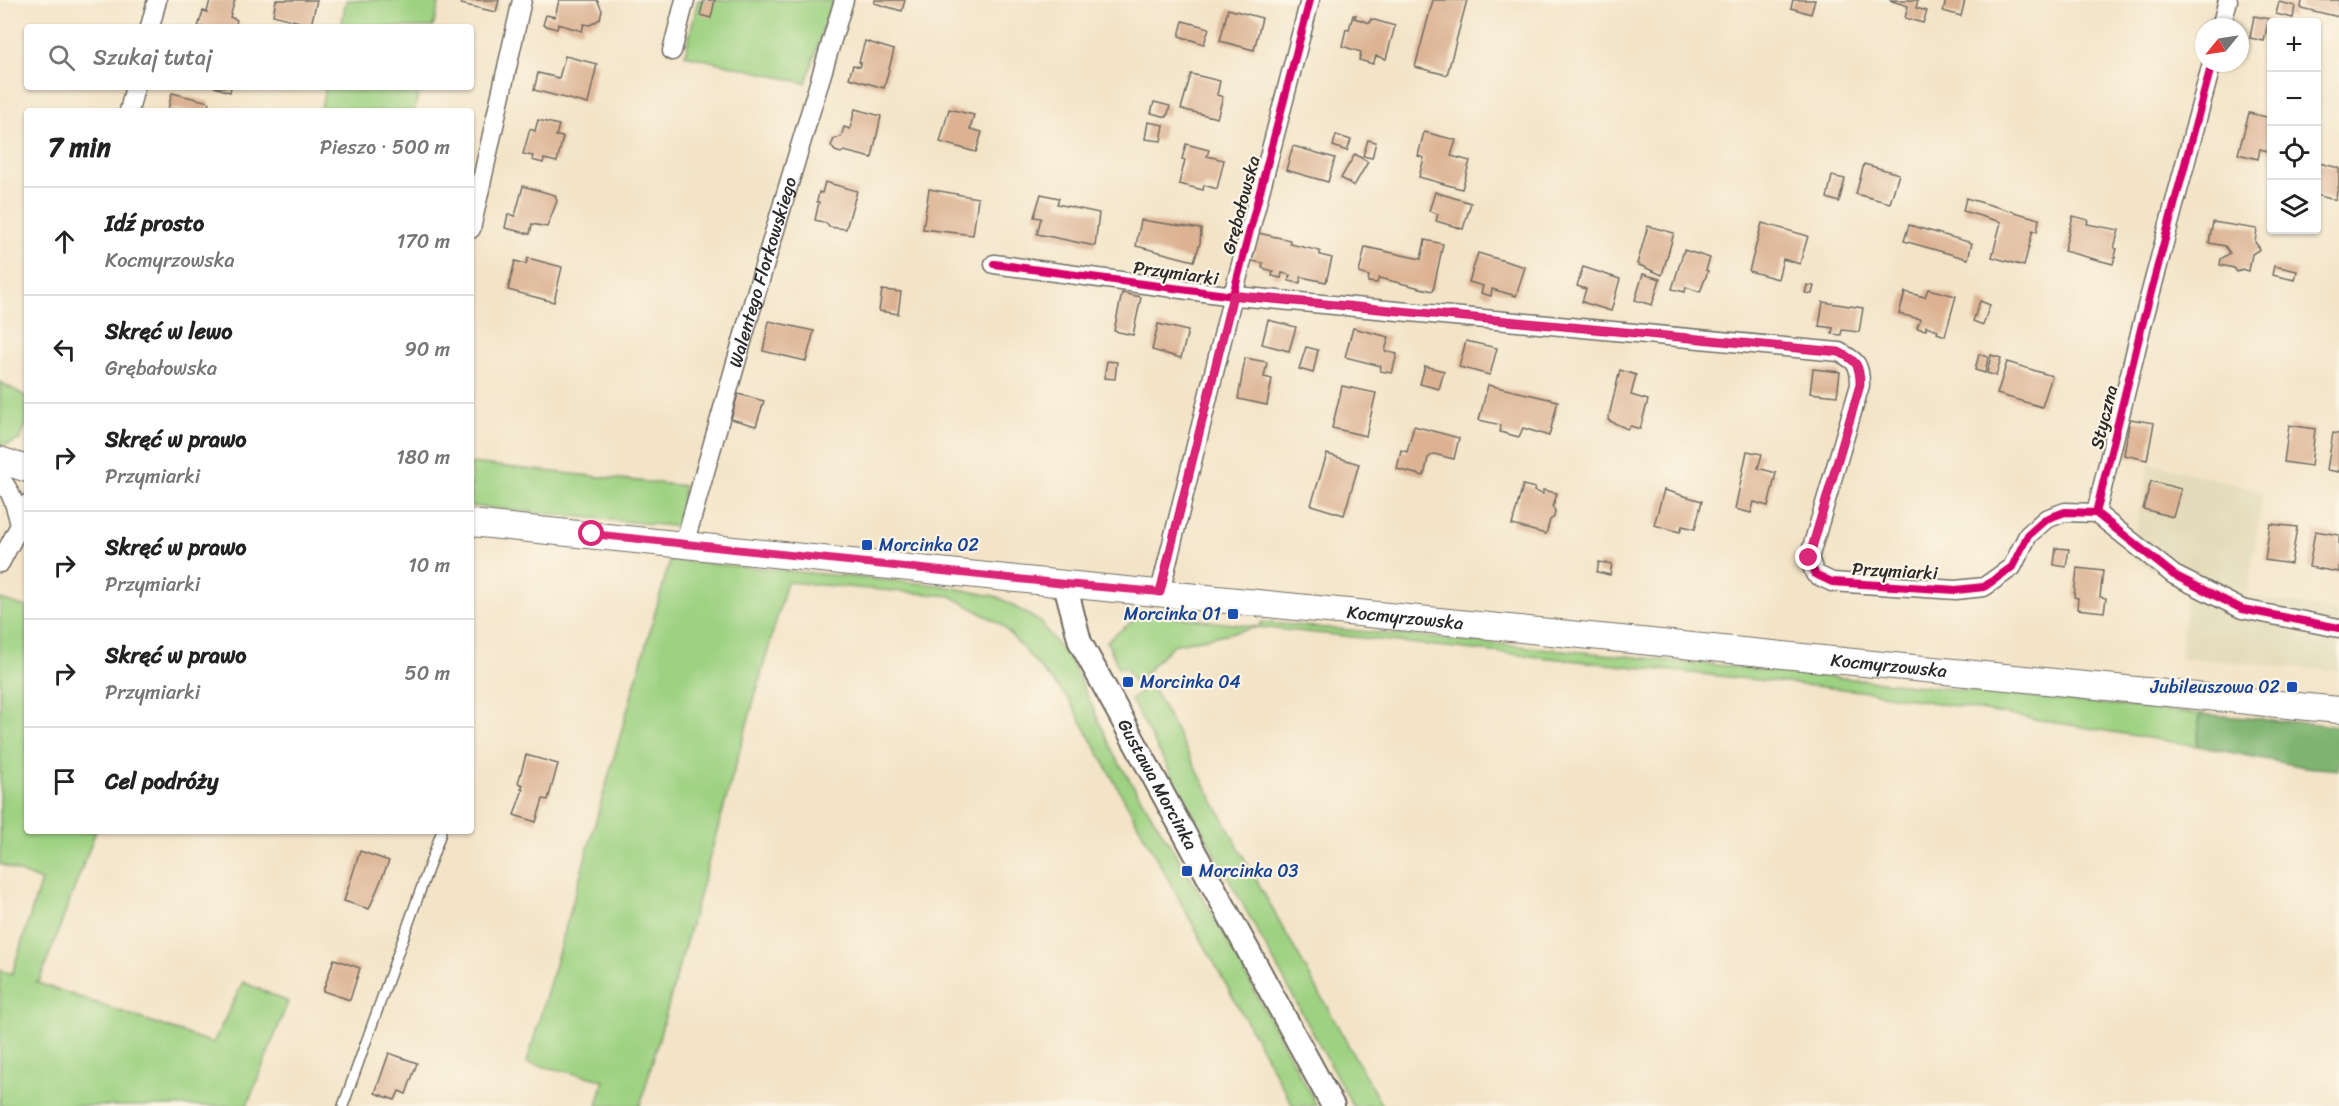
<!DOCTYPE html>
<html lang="pl">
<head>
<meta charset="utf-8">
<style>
  :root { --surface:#fff; --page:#f6f6f6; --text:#222; --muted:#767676; --line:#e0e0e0 }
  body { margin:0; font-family:Sriracha,sans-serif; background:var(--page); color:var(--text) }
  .controls { position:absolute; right:18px; top:18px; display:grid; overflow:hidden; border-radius:6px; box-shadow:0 2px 4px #0004 }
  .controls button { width:54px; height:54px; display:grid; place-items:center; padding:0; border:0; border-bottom:2px solid var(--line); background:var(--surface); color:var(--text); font:30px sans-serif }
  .compass { position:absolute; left:2195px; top:18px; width:54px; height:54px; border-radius:50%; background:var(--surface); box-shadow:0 2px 4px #0004; rotate:240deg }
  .stop { position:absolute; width:18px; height:18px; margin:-14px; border:4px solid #db2777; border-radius:50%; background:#fff }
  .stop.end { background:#db2777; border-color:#fff; box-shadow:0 2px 6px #0008 }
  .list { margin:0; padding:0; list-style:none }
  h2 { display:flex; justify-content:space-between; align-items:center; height:78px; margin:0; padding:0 24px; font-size:26px }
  h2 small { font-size:20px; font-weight:400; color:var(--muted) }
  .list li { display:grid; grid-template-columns:39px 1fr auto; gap:18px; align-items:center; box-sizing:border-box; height:108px; padding:0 24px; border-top:2px solid var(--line) }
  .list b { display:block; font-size:22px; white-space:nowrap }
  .list p { margin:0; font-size:20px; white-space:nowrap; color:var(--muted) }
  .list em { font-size:20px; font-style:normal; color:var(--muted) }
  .icon { flex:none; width:33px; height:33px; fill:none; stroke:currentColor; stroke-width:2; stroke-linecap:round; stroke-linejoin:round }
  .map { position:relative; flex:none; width:2339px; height:1106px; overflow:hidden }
  .search { position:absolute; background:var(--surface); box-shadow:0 2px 4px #0004; left:24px; top:24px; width:450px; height:66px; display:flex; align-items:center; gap:15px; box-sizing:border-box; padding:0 21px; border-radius:6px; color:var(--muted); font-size:22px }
  .panel { position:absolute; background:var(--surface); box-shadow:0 2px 4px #0004; left:24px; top:108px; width:450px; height:726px; border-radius:6px }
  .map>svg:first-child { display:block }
</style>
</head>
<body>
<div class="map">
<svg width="2339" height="1106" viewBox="0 0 2339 1106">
  <rect width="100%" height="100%" fill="#fcf5e5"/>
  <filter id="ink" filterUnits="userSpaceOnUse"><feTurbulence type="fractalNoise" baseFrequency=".0167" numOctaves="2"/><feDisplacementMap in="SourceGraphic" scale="12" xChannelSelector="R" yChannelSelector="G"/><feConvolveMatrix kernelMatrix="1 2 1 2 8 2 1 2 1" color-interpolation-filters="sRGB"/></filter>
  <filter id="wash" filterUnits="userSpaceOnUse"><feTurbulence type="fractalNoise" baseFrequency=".008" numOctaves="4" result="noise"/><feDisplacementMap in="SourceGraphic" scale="24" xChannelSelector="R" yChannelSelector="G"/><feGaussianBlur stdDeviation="1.35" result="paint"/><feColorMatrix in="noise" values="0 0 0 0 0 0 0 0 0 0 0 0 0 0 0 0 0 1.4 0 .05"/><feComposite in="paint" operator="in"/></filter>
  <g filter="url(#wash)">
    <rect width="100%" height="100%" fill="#f3e4c8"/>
    <polygon fill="#e3dbba" points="2149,463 2263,491 2247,596 2339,611 2339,671 2180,658 2188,590 2131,557"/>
    <g fill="#9ed282" stroke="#647e56" stroke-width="1.5">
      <polygon points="346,0 440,0 433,27 341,27"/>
      <polygon points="698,0 832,0 806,83 685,55"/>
      <polygon points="326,87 420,87 414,111 320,111"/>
      <polygon points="0,382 27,397 27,422 20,440 3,446 0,444"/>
      <polygon points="471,463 684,486 681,527 471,506"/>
      <polygon points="670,560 939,585 998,597 1039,621 1072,663 1116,758 1211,911 1317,1106 1293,1106 1070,701 1002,625 951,596 787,582 640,1106 597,1106 604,1080 527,1063"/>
      <polygon points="0,599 27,607 27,831 96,831 39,982 35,982 213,1043 243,982 288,1002 247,1106 0,1106 0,970 12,974 41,881 0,864"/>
      <polygon points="1143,613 1258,627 1262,622 1615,655 2200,714 2197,746 1870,692 1259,627 1173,645 1145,673 1242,854 1382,1106 1353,1106 1131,700 1140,693 1126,668 1119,669 1107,641"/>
    </g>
    <polygon fill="#7eb470" stroke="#54704e" stroke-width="1.5" points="2200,714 2339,726 2339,770 2305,767 2197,746"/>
    <g id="blocks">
      <g fill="#dcb293">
        <polygon points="210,0 235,0 230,17 237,20 235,27 198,27 203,11 207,12"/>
        <polygon points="276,0 317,0 311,25 273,15"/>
        <polygon points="462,0 499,0 496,12 461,4"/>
        <polygon points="559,0 597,0 602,10 600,19 590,25 584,24 582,31 558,24 557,29 543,25 546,15 555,17"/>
        <polygon points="704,0 715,0 711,18 700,15"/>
        <polygon points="875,0 905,0 902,11 874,3"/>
        <polygon points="1433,0 1467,0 1447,75 1415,67"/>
        <polygon points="1793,0 1815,0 1811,14 1791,8"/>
        <polygon points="1889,0 1918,0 1916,8 1927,11 1923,23 1905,18 1908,6"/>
        <polygon points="1946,0 1965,0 1961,16 1943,11"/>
        <polygon points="2302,0 2339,0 2339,17 2301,8"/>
        <polygon points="2279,2 2295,6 2293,18 2276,14"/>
        <polygon points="1228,9 1262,18 1254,50 1220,41"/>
        <polygon points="1353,15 1356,15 1354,18 1370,23 1371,19 1395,26 1386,59 1376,56 1373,64 1359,60 1361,52 1342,46 1346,29 1349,30"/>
        <polygon points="2254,16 2269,19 2264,41 2250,38"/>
        <polygon points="1183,21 1209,28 1204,44 1179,36"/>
        <polygon points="865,41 894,50 884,88 849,78 853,65 860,67 861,63 859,62"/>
        <polygon points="565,56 597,64 588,104 534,90 538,73 559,78"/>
        <polygon points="1191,74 1220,81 1217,95 1223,97 1217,118 1181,109"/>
        <polygon points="214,87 231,87 230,92"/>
        <polygon points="172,93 209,102 207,111 168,109"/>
        <polygon points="1154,102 1170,106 1167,117 1151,113"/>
        <polygon points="855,109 881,116 872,158 844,151 841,153 835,151 831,146 834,139 841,137 844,127 850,129"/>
        <polygon points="949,109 974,115 970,129 982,132 976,152 940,142"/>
        <polygon points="2249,113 2271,118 2271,152 2260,149 2258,159 2238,154"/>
        <polygon points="538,120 559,125 556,136 563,137 557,162 544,159 543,163 532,160 533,156 523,154 530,129 535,131"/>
        <polygon points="1148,122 1164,125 1161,141 1145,139"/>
        <polygon points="1424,132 1456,140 1451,156 1470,161 1462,189 1419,177 1424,158 1418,156"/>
        <polygon points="1336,135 1351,140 1347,151 1333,146"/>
        <polygon points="1368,140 1376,142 1372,158 1363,156"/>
        <polygon points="1186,144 1209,150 1207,156 1224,160 1217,189 1204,185 1203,190 1179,184 1185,160 1182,159"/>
        <polygon points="1293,146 1335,158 1328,182 1286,170"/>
        <polygon points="1355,154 1368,162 1354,186 1341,178"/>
        <polygon points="2319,163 2339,168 2339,185 2335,200 2316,195 2316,172"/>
        <polygon points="1864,164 1899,174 1890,203 1856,194"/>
        <polygon points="1832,176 1845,179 1839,202 1827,198"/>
        <polygon points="825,182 857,191 846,229 829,227 826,223 815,220 819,202 817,202 819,192 822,193"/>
        <polygon points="523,186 555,195 557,201 547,227 532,224 530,234 505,228 508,214 515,216"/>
        <polygon points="929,189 978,198 973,235 923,229"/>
        <polygon points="1435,192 1471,203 1463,229 1436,221 1438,214 1429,211"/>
        <polygon points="1041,194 1059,198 1057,204 1099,213 1095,246 1037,234 1041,218 1034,217"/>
        <polygon points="1966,198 2039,219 2037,232 2033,230 2024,266 1992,257 2001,222 1963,211"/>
        <polygon points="2073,216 2088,220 2087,224 2119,230 2114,248 2117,249 2113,264 2064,251"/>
        <polygon points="1141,220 1201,229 1200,243 1194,261 1136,246"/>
        <polygon points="2213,222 2257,229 2255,242 2260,249 2252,254 2249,271 2242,269 2237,272 2234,268 2220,265 2221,259 2230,253 2225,246 2209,243"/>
        <polygon points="1762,223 1808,236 1800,264 1783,259 1778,279 1749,271"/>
        <polygon points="1909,225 1972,243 1968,259 1904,241"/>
        <polygon points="1648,226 1674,233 1662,275 1637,264"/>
        <polygon points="1258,233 1290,240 1290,244 1320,251 1320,255 1332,258 1326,282 1301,277 1300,283 1289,281 1290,275 1282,273 1281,278 1272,276 1273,271 1262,268 1263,263 1252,261"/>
        <polygon points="1425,240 1443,244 1433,291 1379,278 1377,283 1368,282 1369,276 1359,273 1365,247 1421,259"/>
        <polygon points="1684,250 1710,258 1706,270 1708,271 1700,292 1686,287 1685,292 1672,289"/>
        <polygon points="1478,253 1525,267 1516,296 1492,289 1491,296 1481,293 1483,286 1469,282"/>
        <polygon points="528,258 562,267 554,302 508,290 515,261 526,264"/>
        <polygon points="2274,266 2297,271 2295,280 2272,275"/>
        <polygon points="1583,267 1620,279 1611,311 1582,302 1586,289 1577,286"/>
        <polygon points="1643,274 1660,279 1652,305 1635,300"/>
        <polygon points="1807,285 1814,286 1812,294 1805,293"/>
        <polygon points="1928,289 1956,296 1945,336 1937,333 1938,330 1926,326 1926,330 1917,328 1920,319 1899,314 1905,292 1925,297"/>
        <polygon points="882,290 901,292 898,314 879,311"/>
        <polygon points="1122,293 1141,297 1133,335 1114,331"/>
        <polygon points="1980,301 1990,305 1983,325 1973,321"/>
        <polygon points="1823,302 1863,308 1859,332 1842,330 1841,335 1832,334 1833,328 1819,326"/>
        <polygon points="1268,320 1296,327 1289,351 1262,344"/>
        <polygon points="769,321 814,331 806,361 763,351"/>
        <polygon points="1158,324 1188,331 1181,358 1152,350"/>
        <polygon points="1353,328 1389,337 1385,351 1397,354 1392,373 1380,371 1381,366 1345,357"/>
        <polygon points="1466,341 1497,348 1490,375 1459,367"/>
        <polygon points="1306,347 1318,350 1313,373 1299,369"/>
        <polygon points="1979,354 1988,357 1985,373 1975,370"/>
        <polygon points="1991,355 2001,358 1996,376 1987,373"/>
        <polygon points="1245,358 1267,362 1264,377 1272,379 1267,405 1238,399"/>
        <polygon points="1107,361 1117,362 1115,379 1104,378"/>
        <polygon points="2007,362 2052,376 2042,407 1997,394"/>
        <polygon points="1425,366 1444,371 1439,389 1420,384"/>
        <polygon points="1813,369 1840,372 1837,396 1810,393"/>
        <polygon points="1620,370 1636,375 1631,395 1648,400 1640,429 1631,426 1627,429 1608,420"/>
        <polygon points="1488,385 1558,401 1549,436 1523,428 1519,437 1500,432 1501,425 1479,420"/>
        <polygon points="1342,386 1376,393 1366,436 1332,428"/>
        <polygon points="738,394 764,401 756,426 731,419"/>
        <polygon points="2130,419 2154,423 2147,460 2124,455"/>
        <polygon points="2289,425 2315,429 2311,466 2284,462"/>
        <polygon points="1414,426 1459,438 1454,459 1434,454 1428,458 1424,476 1397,469 1401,450 1407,452"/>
        <polygon points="2333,433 2339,434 2339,472 2327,470"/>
        <polygon points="1747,451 1762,454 1758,468 1776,473 1768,506 1754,502 1751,513 1735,509"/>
        <polygon points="1327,454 1359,464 1344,515 1311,505"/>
        <polygon points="2151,481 2181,489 2173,517 2143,509"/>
        <polygon points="1523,485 1535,488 1534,491 1543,494 1543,490 1557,493 1553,507 1555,511 1554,517 1550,520 1546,534 1512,525"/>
        <polygon points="1664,490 1702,501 1695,529 1682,526 1680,532 1654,525"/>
        <polygon points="2270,524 2297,527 2291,564 2265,560"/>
        <polygon points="2315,531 2339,535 2339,572 2309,567"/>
        <polygon points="2056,548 2069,549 2066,567 2054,565"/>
        <polygon points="1599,562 1612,564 1610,575 1597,572"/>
        <polygon points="2077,568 2103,571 2100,597 2106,598 2104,612 2077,609 2078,598 2074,597"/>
        <polygon points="526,755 558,764 548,800 543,799 536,822 514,815 523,789 521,789 523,785 518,783"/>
        <polygon points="360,851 389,861 369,909 344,901"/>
        <polygon points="334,959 360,968 350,1000 323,991"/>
        <polygon points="389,1053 417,1063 406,1094 399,1091 395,1100 375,1093"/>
      </g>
    </g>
  </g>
  <g filter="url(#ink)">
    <use href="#blocks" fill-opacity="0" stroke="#716c62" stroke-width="1.5"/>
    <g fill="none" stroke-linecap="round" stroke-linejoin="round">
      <defs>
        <polyline id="service" points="343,1106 441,833"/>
        <g id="minor">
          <polyline points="150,27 157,0"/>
          <polyline points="2221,27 2228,0"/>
          <polyline points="672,51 685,0"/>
          <polyline points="2212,63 2141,329 2096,513 2174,575 2242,609 2339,628"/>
          <polyline points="129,111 135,87"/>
          <polyline points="471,229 522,0"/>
          <path d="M994,264L1226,295L1839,352C1857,361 1860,365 1860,385L1809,558L1815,574L1832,582L1956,590L1984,587L2012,567L2028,535L2046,519L2065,512L2096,513"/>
          <path d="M0,478C12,492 16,508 20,525"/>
          <path id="s1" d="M684,545L751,310L844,0"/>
          <polyline points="0,563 20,525 27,504"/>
          <polyline points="1160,592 1233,295 1310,0"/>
        </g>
        <g id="tertiary">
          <path id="s2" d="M1065,584L1080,642L1333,1106"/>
        </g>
        <g id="secondary">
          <polyline points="0,460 27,469"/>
          <path id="s3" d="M471,523L1065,584L2339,710"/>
        </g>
      </defs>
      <use href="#service" stroke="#716c62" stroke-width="12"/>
      <use href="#minor" stroke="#716c62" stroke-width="21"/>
      <use href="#tertiary" stroke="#716c62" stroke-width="26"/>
      <use href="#secondary" stroke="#716c62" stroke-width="28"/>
      <use href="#service" stroke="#fff" stroke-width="9"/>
      <use href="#minor" stroke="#fff" stroke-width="18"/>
      <use href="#tertiary" stroke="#fff" stroke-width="22"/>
      <use href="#secondary" stroke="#fff" stroke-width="26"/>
      <defs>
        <g id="cycleway">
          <polyline points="2212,63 2141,329 2096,513 2174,575 2242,609 2339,628"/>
          <path d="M994,264L1226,295L1839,352C1857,361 1860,365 1860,385L1809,558L1815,574L1832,582L1956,590L1984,587L2012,567L2028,535L2046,519L2065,512L2096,513"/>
          <polyline points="1160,592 1233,295 1310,0"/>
        </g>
      </defs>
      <use href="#cycleway" stroke="#fcf5e5" stroke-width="11"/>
      <use href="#cycleway" stroke="#d6006c" stroke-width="8"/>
    </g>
  </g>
  <g fill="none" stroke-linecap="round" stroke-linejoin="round" filter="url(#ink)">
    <path stroke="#db2777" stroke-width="8" d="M592,534L1065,584L1160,592L1233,295L1839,352C1857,361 1860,365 1860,385L1809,558"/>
  </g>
  <g fill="#1a4fb4" stroke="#fcf5e5" stroke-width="2">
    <rect x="861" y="539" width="12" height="12" rx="3"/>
    <rect x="1227" y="608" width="12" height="12" rx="3"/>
    <rect x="1122" y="676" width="12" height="12" rx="3"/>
    <rect x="2286" y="681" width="12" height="12" rx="3"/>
    <rect x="1181" y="865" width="12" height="12" rx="3"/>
  </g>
  <g text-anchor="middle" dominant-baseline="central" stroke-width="4.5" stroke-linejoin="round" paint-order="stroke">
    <g font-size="18" fill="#2b2b2b" stroke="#fcf5e5">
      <text transform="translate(1241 205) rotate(-75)">Grębałowska</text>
      <text stroke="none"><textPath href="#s1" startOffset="284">Walentego Florkowskiego</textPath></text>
      <text transform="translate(1176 273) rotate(8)">Przymiarki</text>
      <text transform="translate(2104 417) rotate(-76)">Styczna</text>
      <text transform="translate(1895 571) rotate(3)">Przymiarki</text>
      <text stroke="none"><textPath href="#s3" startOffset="939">Kocmyrzowska</textPath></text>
      <text stroke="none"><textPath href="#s3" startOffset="1425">Kocmyrzowska</textPath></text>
      <text stroke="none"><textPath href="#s2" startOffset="222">Gustawa Morcinka</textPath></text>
    </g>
    <g font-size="18" fill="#164399" stroke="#fcf5e5" text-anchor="start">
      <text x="879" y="545">Morcinka 02</text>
      <text x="1221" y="614" text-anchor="end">Morcinka 01</text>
      <text x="1140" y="682">Morcinka 04</text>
      <text x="2280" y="687" text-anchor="end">Jubileuszowa 02</text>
      <text x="1199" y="871">Morcinka 03</text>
    </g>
  </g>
</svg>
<div class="controls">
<button>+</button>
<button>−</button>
<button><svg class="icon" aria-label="locate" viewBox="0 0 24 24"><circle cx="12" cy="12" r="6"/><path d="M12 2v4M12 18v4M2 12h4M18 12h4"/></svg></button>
<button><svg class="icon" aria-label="layers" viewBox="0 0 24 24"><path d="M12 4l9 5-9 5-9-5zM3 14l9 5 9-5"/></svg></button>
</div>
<svg class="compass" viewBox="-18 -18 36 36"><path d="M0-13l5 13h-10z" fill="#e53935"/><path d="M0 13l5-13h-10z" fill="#767676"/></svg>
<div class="stop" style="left:592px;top:534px"></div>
<div class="stop end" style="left:1809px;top:558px"></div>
<div class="search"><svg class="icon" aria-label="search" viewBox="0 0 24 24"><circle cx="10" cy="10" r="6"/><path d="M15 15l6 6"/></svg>Szukaj tutaj</div>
<section class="panel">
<h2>7 min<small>Pieszo · 500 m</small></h2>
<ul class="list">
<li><svg class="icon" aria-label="ahead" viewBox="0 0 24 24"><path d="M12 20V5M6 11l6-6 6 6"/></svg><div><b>Idź prosto</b><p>Kocmyrzowska</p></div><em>170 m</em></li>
<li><svg class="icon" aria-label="left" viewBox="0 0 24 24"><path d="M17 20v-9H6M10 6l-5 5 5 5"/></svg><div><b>Skręć w lewo</b><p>Grębałowska</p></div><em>90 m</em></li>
<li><svg class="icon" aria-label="right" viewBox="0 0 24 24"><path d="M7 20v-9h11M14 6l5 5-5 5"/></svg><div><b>Skręć w prawo</b><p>Przymiarki</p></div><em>180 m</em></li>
<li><svg class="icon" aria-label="right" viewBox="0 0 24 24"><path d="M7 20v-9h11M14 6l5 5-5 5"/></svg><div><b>Skręć w prawo</b><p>Przymiarki</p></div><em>10 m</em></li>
<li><svg class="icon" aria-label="right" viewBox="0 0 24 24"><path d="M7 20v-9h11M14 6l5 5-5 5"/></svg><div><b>Skręć w prawo</b><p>Przymiarki</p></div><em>50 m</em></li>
<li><svg class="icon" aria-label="arrive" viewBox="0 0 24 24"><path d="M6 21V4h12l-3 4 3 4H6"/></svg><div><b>Cel podróży</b></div></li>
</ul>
</section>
</div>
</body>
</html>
